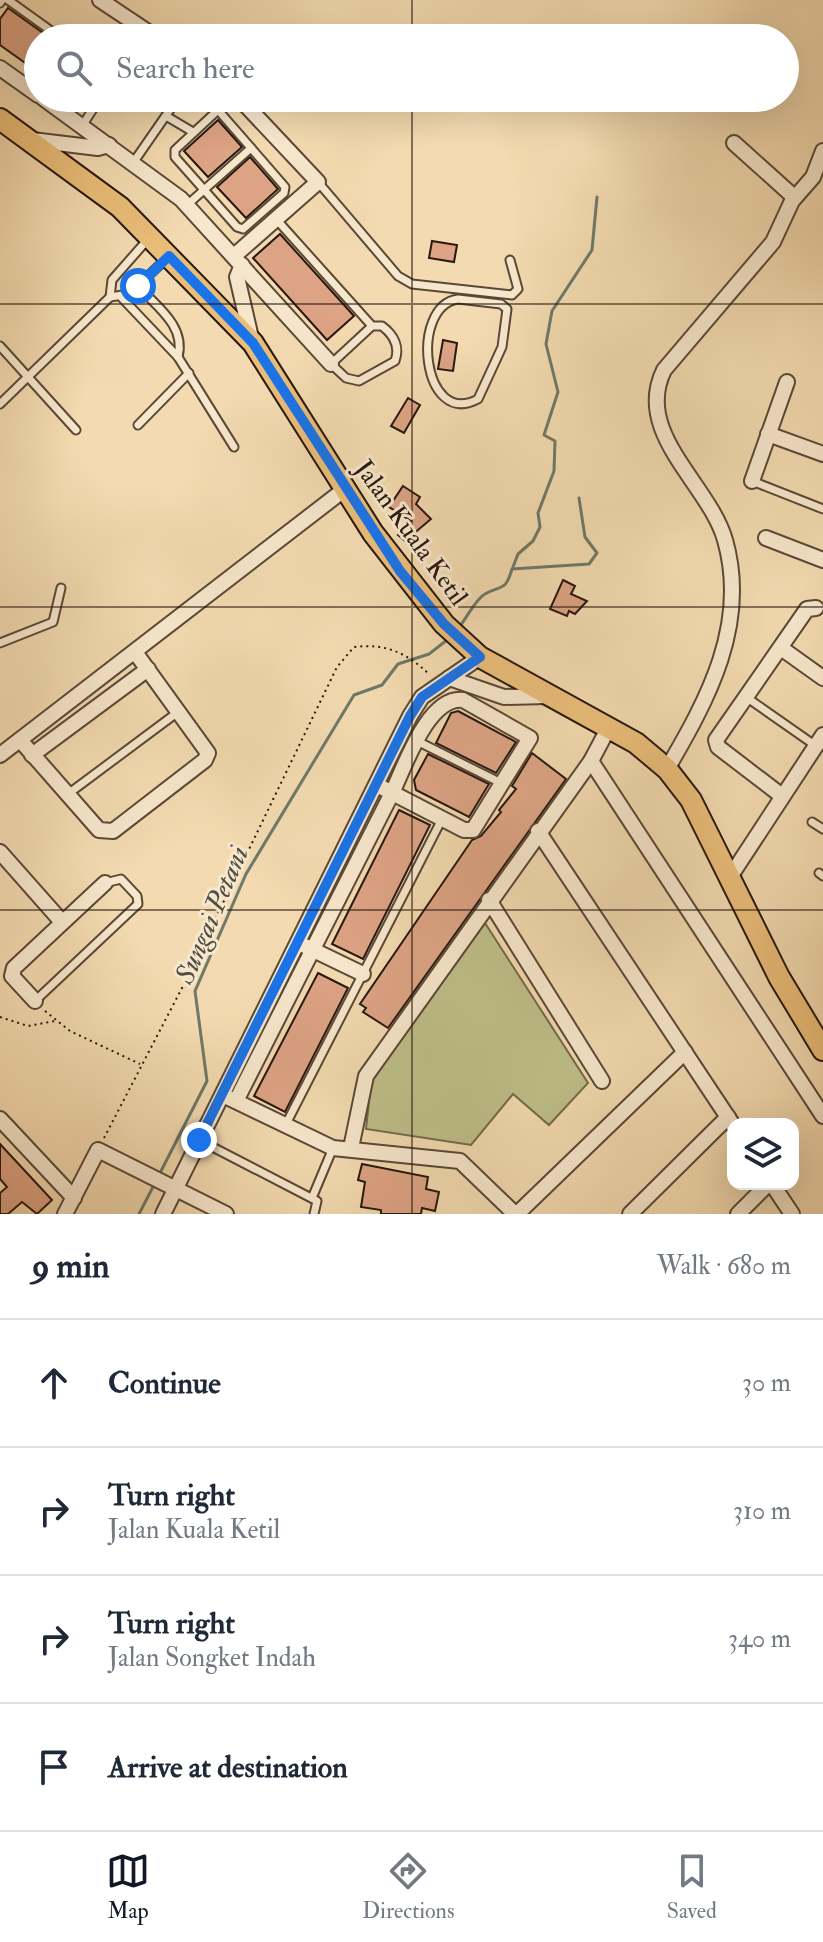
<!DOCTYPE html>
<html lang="en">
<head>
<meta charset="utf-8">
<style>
  :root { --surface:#fff; --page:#f6f6f7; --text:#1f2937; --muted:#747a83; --line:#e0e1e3; --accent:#111827 }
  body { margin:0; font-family:"IM FELL Double Pica",serif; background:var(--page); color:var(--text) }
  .controls { position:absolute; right:24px; bottom:24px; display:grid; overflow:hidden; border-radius:16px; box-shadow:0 8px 32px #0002 }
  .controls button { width:72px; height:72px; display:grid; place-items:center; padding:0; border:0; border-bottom:2px solid var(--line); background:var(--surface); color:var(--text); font:40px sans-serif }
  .stop { position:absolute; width:24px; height:24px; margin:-18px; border:6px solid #1a73e8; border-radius:50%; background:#fff }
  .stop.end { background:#1a73e8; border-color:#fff; box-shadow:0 2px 8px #0008 }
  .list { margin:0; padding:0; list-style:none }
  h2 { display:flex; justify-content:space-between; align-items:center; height:104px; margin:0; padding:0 32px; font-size:34px }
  h2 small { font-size:26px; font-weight:400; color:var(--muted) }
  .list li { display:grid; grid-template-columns:52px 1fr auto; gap:24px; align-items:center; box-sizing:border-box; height:128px; padding:0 32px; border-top:2px solid var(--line) }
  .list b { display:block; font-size:30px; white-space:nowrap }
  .list p { margin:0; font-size:26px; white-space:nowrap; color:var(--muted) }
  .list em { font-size:26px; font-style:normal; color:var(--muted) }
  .icon { flex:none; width:44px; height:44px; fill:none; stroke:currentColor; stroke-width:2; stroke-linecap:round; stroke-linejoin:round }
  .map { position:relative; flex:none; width:823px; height:1214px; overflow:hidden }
  .search { position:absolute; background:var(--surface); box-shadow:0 8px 32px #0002; left:24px; right:24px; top:24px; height:88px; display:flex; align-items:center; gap:20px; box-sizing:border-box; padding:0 28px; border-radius:44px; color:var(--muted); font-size:30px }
  .sheet { height:616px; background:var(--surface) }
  nav { display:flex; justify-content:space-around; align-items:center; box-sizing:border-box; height:112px; border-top:2px solid var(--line); background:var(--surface); font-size:22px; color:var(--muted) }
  nav a { display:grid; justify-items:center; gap:4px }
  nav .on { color:var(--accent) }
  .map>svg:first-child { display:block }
</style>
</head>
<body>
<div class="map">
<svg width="823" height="1214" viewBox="0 0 823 1214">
  <rect width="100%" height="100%" fill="#f3dab0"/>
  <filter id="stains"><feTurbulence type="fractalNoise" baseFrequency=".0025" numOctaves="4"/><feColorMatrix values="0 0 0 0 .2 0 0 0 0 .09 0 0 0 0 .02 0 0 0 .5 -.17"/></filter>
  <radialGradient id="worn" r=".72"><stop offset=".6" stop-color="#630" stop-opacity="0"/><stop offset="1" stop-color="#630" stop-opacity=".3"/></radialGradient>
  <polygon fill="#bebe89" stroke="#726a4c" stroke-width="2" points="485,923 588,1083 549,1125 513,1094 471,1145 366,1129 372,1075"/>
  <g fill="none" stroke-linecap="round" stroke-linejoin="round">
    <g stroke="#6e7969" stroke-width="3">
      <polyline points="513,567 518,554 533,541 540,527 538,513 554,471 555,441 544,435 558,392 546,344 552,311 592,250 597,197"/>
      <path d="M460,626C467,617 476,599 485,594C503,584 505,592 512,569L589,564L597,553L585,537L579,498"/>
      <polyline points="159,1175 207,1081 195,991 246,874 354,695 382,685 398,664 429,654 447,640"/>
      <polyline points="139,1214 154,1185"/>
    </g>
  </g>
  <g fill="#dca384" stroke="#27170f" stroke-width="2">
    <polygon points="8,8 50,38 38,38 38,72 0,45 0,19"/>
    <polygon points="218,120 242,147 208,177 184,151"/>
    <polygon points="250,157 278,189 246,218 217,187"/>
    <polygon points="280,234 354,316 327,340 253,258"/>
    <polygon points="432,241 457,245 454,262 429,258"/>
    <polygon points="443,340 457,343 453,371 438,369"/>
    <polygon points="408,398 420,405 404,433 391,426"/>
    <polygon points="403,486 420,497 416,504 431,519 405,541 398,535 411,521 389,507"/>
    <polygon points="563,580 575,586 571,594 587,601 575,614 569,611 567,616 550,609"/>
    <polygon points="458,711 516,742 496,773 436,743 451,713"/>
    <polygon points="532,753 566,779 388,1028 363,1012 366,1008 360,1004 472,840 481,836 501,812 499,810 516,789 512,786"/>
    <polygon points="428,754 489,784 469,817 416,790 414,780"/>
    <polygon points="399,810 430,825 363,959 332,944"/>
    <polygon points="318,973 348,988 285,1112 254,1096"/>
    <polygon points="0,1144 52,1200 37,1214 22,1202 8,1214 0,1214 0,1193 7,1187 0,1179"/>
    <polygon points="362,1164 428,1177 426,1189 439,1192 435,1211 422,1208 421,1214 381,1214 381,1210 361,1207 365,1182 358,1180"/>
  </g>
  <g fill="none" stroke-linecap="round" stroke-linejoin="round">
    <defs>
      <g id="lane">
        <polyline points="8,0 61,38"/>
        <polyline points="0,3 2,0"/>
        <polygon points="218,110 285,187 284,193 243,229 237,227 175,157 175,150"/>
        <polyline points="218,110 228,98"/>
        <polyline points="166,116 193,132"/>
        <polyline points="82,126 100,98"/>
        <polyline points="133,163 178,98"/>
        <polyline points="318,182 398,276 412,284 512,295 518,289 510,260"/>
        <polyline points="187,205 251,148"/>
        <path d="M276,219L372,326L331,364L346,378L359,381L395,361C400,347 394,335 382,326H372"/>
        <path d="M138,286C157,307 186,326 178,357"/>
        <polyline points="110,297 112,280 149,238"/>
        <polyline points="122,298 178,357 234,447"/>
        <path d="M458,299L501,304L507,309L502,347L478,399C422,429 409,306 458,299Z"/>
        <polyline points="0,346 76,430"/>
        <polyline points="0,404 110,297 129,294 167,258"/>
        <polyline points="138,425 189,373"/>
        <polyline points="752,481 823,509"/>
        <polyline points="0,643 53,622 61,588"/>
        <polyline points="746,697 816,746"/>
        <polyline points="417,741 501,783"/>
        <polyline points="68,794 178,712"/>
        <polyline points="812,822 823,829"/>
        <polyline points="819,873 823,876"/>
        <polyline points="35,1001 138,904 137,896 121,879 105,883"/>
        <polyline points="285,1126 442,819"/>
        <polyline points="199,1140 317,1201 314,1214"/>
        <polyline points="312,1198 333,1148"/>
      </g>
      <g id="street">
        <polyline points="100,0 157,38"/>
        <polyline points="0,68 38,95"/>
        <polyline points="43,98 181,199 331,364"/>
        <polyline points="32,140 98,148 109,145"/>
        <polyline points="734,143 794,197"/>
        <polyline points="234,256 318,182 239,98"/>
        <polyline points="242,265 237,277 252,342"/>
        <polyline points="768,434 823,454"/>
        <polyline points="752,481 787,382"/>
        <polyline points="766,538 823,560"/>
        <polyline points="781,648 823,678"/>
        <polyline points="449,678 504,697 547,696"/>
        <polyline points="20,740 99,830 113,831 205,760 208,753 135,652"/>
        <polyline points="0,755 345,489"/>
        <polyline points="32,755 148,669"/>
        <polyline points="591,761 823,1116"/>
        <path d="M667,769C708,699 749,624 725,540C709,484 633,433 664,370L773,242L792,201L813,177L823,151"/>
        <polyline points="782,796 718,747 716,740 807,609 816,608"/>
        <polyline points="538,831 733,1125"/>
        <polyline points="0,852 62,922"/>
        <polyline points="728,880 823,735"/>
        <polyline points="489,900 602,1081"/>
        <polyline points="305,946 363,974"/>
        <polyline points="35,1001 12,976 14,968 105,883"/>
        <polyline points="229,1098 333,1148 460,1161 515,1214"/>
        <path d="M236,1101L392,793C405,766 428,696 463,700L530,738L473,830H464L377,785"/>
        <polyline points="0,1119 74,1198"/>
        <polyline points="351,1148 366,1076 591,761 609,727"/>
        <polyline points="772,1184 792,1214"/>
        <polyline points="65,1214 98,1150 226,1214"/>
        <polyline points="163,1214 410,716 422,697 480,657"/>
        <polyline points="517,1214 685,1052"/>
        <polyline points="630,1214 728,1117"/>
        <polyline points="738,1214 768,1184"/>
      </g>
      <polyline id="primary" points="0,119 120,207 253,343 373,533 444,624 480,657 636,743 667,769 691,800 779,977 823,1050"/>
    </defs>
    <use href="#lane" stroke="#5a4837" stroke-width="11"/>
    <use href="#street" stroke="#5a4837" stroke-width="18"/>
    <use href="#primary" stroke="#27170f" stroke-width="24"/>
    <g stroke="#27170f" stroke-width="2" stroke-dasharray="2 4" stroke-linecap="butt">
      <polyline points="45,1011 70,1031 140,1064"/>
      <polyline points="0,1017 28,1026 55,1021"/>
      <path d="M104,1138L183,986L337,667L354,647C386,643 407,653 430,675"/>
    </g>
    <use href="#lane" stroke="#f7e7cc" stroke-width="7"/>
    <use href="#street" stroke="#f7e7cc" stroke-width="14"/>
    <use href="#primary" stroke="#eabd78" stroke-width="20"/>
  </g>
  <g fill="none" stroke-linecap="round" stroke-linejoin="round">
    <polyline stroke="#1a73e8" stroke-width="10" points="138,286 169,256 253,343 400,571 444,624 480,657 422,697 410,716 199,1140"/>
  </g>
  <path fill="none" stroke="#27170f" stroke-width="2" stroke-opacity="0.55" d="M412,0V38M412,98V1214M0,304H823M0,607H823M0,910H823"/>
  <g text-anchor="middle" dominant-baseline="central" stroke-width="6" stroke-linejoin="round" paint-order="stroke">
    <g font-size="26" fill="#27170f" stroke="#f7e7cc">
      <text transform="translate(411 533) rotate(54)">Jalan Kuala Ketil</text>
    </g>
    <g font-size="28" font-style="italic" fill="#505044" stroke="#f7e7cc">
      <text transform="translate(212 915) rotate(-67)">Sungai Petani</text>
    </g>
  </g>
  <rect width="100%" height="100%" filter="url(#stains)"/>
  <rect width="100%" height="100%" fill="url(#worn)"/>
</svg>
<div class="controls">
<button><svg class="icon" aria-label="layers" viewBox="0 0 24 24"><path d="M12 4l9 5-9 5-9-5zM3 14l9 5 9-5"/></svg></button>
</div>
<div class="stop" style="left:138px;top:286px"></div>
<div class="stop end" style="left:199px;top:1140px"></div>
<div class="search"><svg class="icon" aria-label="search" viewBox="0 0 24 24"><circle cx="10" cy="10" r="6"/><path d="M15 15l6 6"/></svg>Search here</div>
</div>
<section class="sheet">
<h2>9 min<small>Walk · 680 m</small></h2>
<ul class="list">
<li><svg class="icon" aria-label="ahead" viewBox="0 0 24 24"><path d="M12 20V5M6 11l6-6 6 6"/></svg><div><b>Continue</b></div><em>30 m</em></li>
<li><svg class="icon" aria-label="right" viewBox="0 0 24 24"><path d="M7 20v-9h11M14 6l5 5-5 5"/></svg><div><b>Turn right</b><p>Jalan Kuala Ketil</p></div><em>310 m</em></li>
<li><svg class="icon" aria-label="right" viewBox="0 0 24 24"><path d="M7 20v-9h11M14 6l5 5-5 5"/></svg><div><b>Turn right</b><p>Jalan Songket Indah</p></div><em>340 m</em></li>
<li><svg class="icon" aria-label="arrive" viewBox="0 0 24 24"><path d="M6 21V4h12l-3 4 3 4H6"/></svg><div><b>Arrive at destination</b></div></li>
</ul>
</section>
<nav>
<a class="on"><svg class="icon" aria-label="map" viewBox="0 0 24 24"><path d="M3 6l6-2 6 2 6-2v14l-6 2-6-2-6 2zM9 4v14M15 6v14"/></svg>Map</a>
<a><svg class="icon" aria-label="directions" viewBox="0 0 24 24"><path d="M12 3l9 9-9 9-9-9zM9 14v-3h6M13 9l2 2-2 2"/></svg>Directions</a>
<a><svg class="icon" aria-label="saved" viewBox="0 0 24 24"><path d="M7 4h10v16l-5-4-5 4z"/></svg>Saved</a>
</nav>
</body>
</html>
